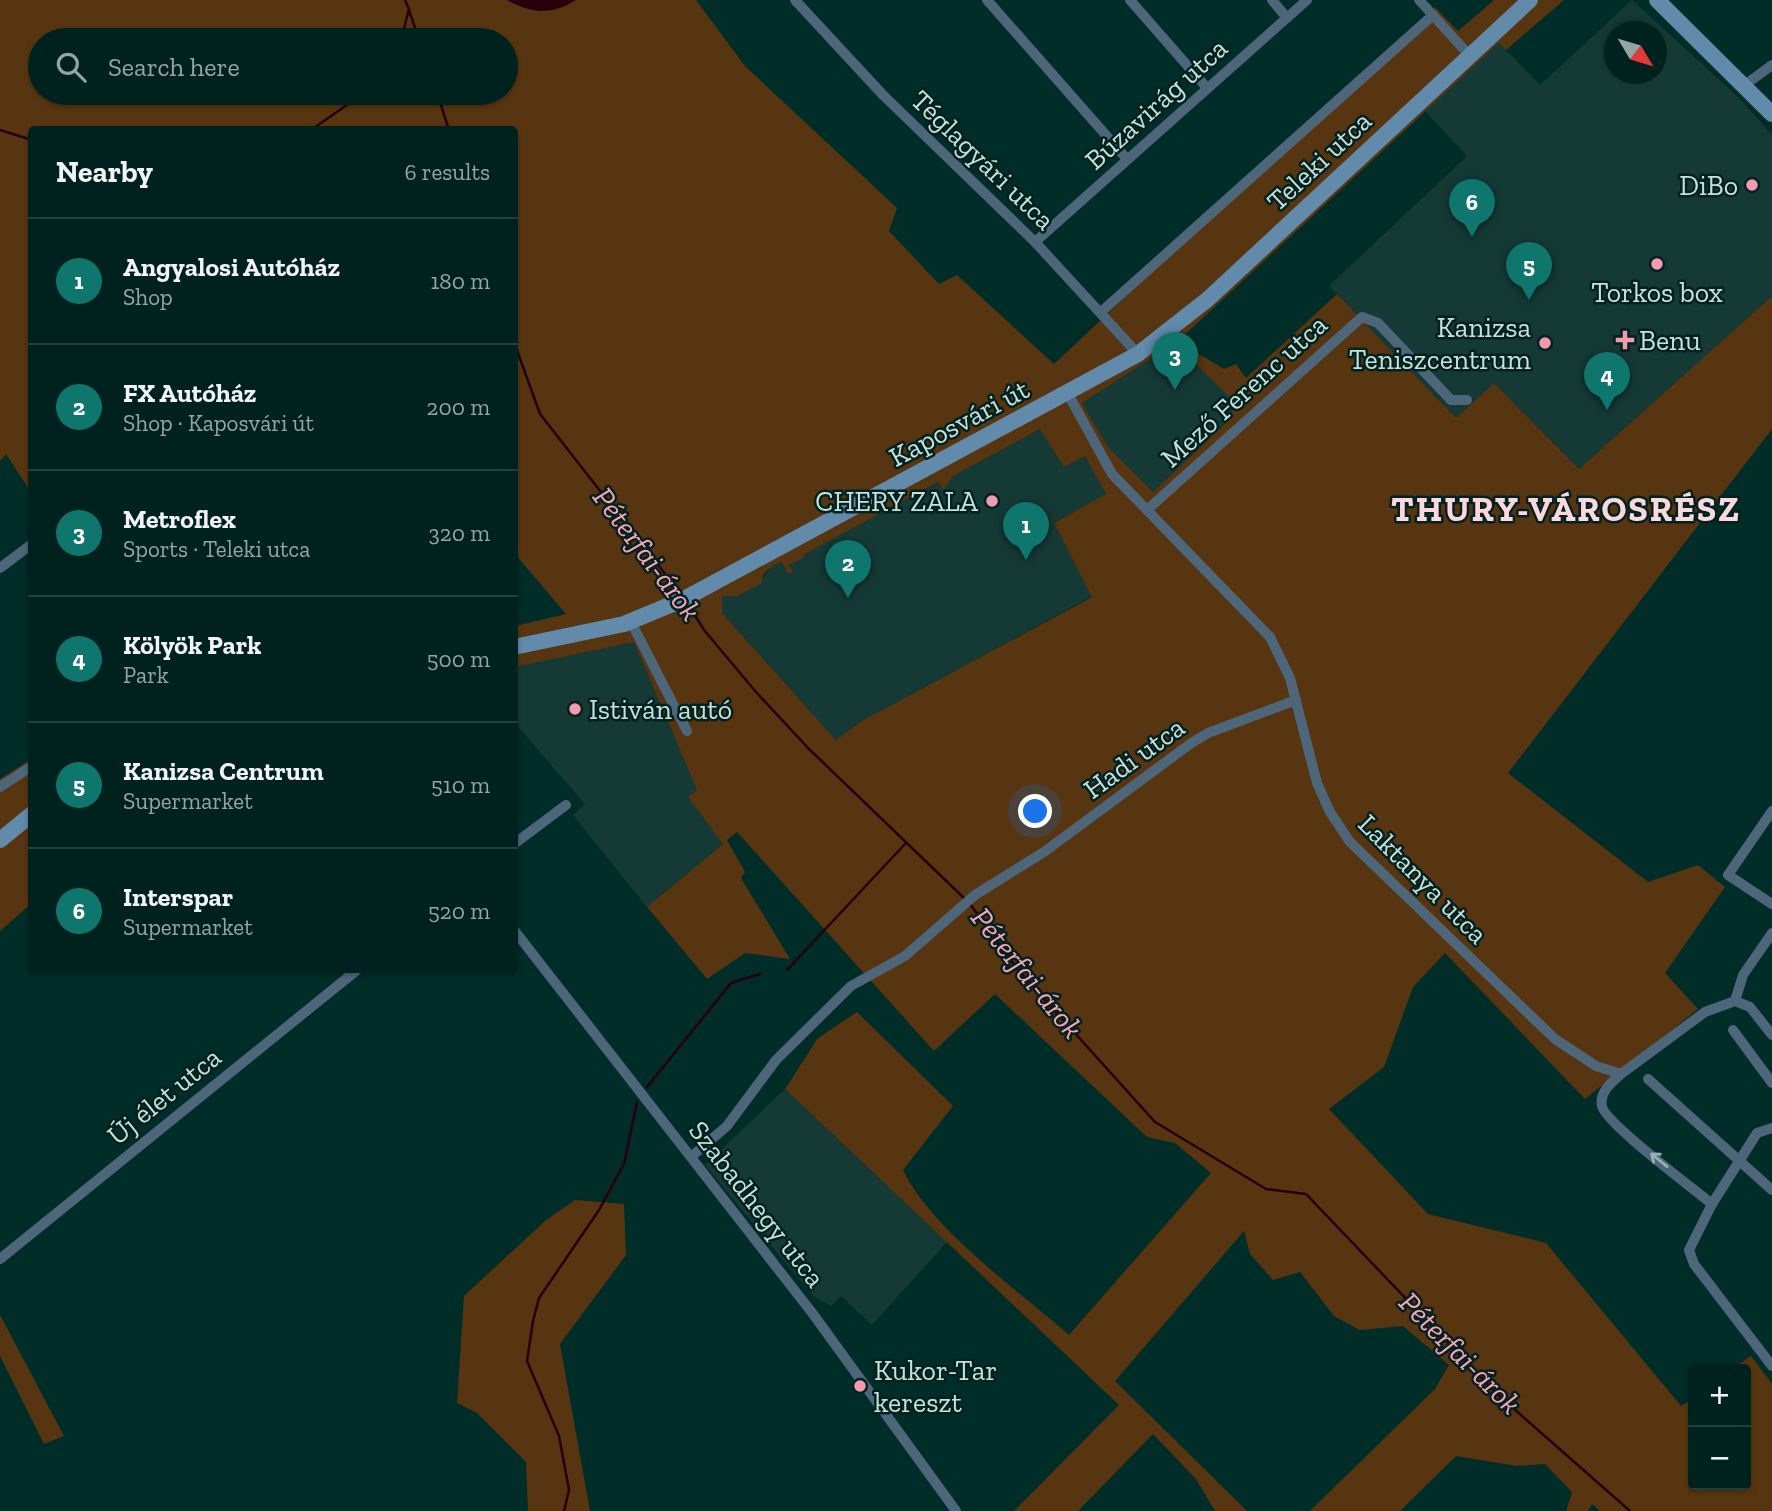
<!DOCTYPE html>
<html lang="en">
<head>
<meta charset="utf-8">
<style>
  :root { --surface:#00221e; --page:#0e2f2b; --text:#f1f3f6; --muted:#95a4a4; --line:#223f3c; --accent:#0f766e }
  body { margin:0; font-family:"Zilla Slab",serif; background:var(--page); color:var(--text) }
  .controls { position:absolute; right:21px; bottom:21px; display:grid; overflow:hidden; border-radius:7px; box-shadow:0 2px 5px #0004 }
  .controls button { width:63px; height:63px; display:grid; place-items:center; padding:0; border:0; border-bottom:2px solid var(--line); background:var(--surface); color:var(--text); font:35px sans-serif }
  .compass { position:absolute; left:1604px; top:21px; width:63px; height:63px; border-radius:50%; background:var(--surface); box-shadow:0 2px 5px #0004; rotate:128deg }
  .you { position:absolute; left:1036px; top:812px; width:24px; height:24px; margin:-18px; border:5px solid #fff; border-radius:50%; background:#1a73e8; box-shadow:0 0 0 10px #1a73e833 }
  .badge { display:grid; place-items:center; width:46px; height:46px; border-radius:50%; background:var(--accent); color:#fff; font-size:23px; font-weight:700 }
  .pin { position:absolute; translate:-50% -58px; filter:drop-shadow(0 2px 4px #0008) }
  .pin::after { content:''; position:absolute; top:37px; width:24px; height:21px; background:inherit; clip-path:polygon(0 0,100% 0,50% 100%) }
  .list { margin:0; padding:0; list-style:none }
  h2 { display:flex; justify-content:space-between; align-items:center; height:91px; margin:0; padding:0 28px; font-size:30px }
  h2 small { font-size:23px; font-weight:400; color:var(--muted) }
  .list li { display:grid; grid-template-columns:46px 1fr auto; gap:21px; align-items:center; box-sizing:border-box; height:126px; padding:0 28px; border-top:2px solid var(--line) }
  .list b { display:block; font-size:26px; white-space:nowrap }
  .list p { margin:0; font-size:23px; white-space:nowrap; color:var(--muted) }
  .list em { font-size:23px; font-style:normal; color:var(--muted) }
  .icon { flex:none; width:38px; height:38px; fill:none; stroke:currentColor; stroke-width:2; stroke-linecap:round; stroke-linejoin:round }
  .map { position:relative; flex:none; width:1772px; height:1511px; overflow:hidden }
  .search { position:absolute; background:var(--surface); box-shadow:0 2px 5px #0004; left:28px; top:28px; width:490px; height:77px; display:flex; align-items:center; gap:18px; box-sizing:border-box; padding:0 24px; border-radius:38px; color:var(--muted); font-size:26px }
  .panel { position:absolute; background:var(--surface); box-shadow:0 2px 5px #0004; left:28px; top:126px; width:490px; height:847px; border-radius:7px }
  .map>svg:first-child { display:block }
</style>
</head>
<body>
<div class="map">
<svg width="1772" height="1511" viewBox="0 0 1772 1511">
  <rect width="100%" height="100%" fill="#002d28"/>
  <g fill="#153a36" fill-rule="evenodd">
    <path d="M1632,0L1738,97L1772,135V296L1579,469L1494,383L1456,418L1329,286L1467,156L1424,110L1499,43L1540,85ZM1614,32H1656V74H1614Z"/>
    <polygon points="1175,343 1243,411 1226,418 1227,422 1153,492 1108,447 1082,403"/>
    <polygon points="1040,429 1085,455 1106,494 1054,523 1092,596 860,722 836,740 722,613 722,596 762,579 771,567 781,562 790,573 793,571 789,565 804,558 802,555 938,482 943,490 953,476"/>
    <polygon points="634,642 697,790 689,797 723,844 647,907 573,815 585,804 515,723 514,667"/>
    <polygon points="785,1089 947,1242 872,1325 841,1296 831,1306 813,1296 705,1165"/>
  </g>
  <g fill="#573510" fill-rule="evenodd">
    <path d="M0,0H696L745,66L897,208L889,231L939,284L957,275L1054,364L1435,7L1458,31L1494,0H1564L1506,50L1499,43L1178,341L1224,369L1236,364L1246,378L1337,294L1456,418L1494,383L1579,469L1772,296V429L1508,773L1648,882L1698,865L1725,887L1665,973L1698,1009L1585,1099L1445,953L1413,987L1384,1067L1329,1109L1428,1214L1546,1243L1681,1406L1693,1398V1485H1746V1369H1732L1751,1356L1772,1384V1511H1600L1592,1504L1588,1511H1566L1572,1492L1545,1464L1517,1466L1456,1456L1400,1511H1310L1435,1389L1449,1365L1403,1326L1360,1330L1334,1316L1300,1272L1273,1280L1250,1254L1244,1231L1115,1381L1247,1511H1215L1196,1479L1153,1434L1078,1511H1014L1119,1405L785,1089L818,1038L857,1012L953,1106L903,1170C931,1229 1019,1291 1069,1335L1211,1173L1175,1143L1147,1137L995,994L934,1051L737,832L727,840L745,872L741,878L790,959L745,953L707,979L647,907L723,844L688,797L697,790L634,642L515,667V626L566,614L515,554L514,130H32L31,492L6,454L0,461ZM40,40H506V93H40ZM1175,343L1242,410L1233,411L1226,418V423L1153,492L1108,447L1082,403ZM1040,429L1064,467L1085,456L1106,494L1054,523L1092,597L860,722L836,740L722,613V596H737L762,583C761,572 772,566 781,562L789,574L793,571L789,565L804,558L803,555L938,482L943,490L953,476Z"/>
    <polygon points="31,759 31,904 0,931 0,779"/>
    <polygon points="575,1200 624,1204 626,1255 560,1344 590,1511 528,1511 526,1462 477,1413 457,1403 464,1296 546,1220"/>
    <polygon points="0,1315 64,1436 44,1444 0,1356"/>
  </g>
  <path fill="#27000b" d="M507,0H576C552,15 531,14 507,0Z"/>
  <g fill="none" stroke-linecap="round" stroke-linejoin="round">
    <g stroke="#27000b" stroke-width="2.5">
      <polyline points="409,10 419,40"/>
      <polyline points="401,40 409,9 405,0"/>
      <polyline points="437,93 449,130"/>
      <polyline points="0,130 32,140"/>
      <polyline points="311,130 364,93"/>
      <polyline points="514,342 540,414 680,593"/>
      <polyline points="688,604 704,630 756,692 808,748 965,899"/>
      <polyline points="970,904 1018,970 1155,1122 1266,1189 1306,1194 1497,1394 1630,1511"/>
      <polyline points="787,970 906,843"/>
      <polyline points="647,1087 731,983 760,974"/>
      <polyline points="564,1511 569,1490 559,1436 527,1361 533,1321 539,1298 599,1210 624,1164 637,1102"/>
    </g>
    <g stroke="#4d667a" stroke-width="10">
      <polyline points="795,0 883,95 1035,242 1138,354"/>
      <polyline points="987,0 1127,159"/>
      <polyline points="1130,0 1207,88"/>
      <polyline points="1272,0 1287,18"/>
      <polyline points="1419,0 1470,56"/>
      <polyline points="1742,87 1772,65"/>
      <polyline points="1035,242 1307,0"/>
      <polyline points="1101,312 1433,15"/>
      <polyline points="1068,394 1112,474 1270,637 1290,678 1317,783 1330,812 1350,842 1555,1039 1596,1066 1621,1074"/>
      <polyline points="1147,510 1362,317 1378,323 1451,400 1467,400"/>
      <polyline points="0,568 32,544"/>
      <polyline points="631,622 687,731"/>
      <polyline points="0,787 32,766"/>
      <polyline points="1772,811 1728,875 1772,904"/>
      <polyline points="514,844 566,805"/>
      <polyline points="514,930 813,1314 956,1511"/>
      <polyline points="1735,1001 1743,975 1772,933"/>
      <polyline points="1735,1001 1750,1007 1772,1035"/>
      <polyline points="1733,1030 1772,1083"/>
      <polyline points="1648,1079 1772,1190"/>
      <polyline points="1772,1128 1757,1133 1712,1204 1689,1250 1694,1264 1772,1366"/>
      <polyline points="692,1156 727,1126 776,1060 851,986 905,956 975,895 1044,852 1190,744 1208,733 1296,700"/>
      <path d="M1712,1204C1694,1189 1604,1122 1602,1106C1599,1092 1612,1082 1621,1074L1705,1012L1735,1001"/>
      <polyline points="0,1259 357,970"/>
    </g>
    <g stroke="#628aab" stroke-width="16">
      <polyline points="1657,0 1772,114"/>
      <polyline points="514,647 624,624 682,600 1138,354 1208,299 1530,0"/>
      <polyline points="0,840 32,814"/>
    </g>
  </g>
  <defs><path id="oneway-shaft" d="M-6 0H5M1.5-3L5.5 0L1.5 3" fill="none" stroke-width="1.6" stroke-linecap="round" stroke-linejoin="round" transform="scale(1.75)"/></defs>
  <use stroke="#95b0b5" href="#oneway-shaft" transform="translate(1659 1160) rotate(-141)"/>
  <g fill="#f29aaf" stroke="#03211e" stroke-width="2.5">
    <circle cx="1752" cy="185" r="7"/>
    <circle cx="1657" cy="264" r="7"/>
    <path d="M1621.5 329.5h7v7h7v7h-7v7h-7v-7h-7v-7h7z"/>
    <circle cx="1545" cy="343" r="7"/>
    <circle cx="992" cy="501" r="7"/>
    <circle cx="575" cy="709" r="7"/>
    <circle cx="860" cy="1386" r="7"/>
  </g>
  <g text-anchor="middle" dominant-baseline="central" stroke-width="5" stroke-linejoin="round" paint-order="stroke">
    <g font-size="28" fill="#c5e1dc" stroke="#03211e">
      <text transform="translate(1156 104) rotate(-42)">Búzavirág utca</text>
      <text transform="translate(983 160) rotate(44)">Téglagyári utca</text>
      <text transform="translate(1319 161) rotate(-43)">Teleki utca</text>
      <text transform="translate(1244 391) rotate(-42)">Mező Ferenc utca</text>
      <text transform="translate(959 423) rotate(-28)">Kaposvári út</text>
      <text transform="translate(1134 758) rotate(-36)">Hadi utca</text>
      <text transform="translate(1423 879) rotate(45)">Laktanya utca</text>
      <text transform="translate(164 1096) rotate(-39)">Új élet utca</text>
      <text transform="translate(757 1204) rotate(52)">Szabadhegy utca</text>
    </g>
    <g font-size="28" fill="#c5e1dc" stroke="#03211e" text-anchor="end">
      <text x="1738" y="185">DiBo</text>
      <text x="1657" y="292" text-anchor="middle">Torkos box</text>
      <text x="1531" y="327">Kanizsa<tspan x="1531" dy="32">Teniszcentrum</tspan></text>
      <text x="1639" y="340" text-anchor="start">Benu</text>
      <text x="978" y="501">CHERY ZALA</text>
      <text x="589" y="709" text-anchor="start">Istiván autó</text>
      <text x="874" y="1370" text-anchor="start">Kukor-Tar<tspan x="874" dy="32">kereszt</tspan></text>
    </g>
    <g font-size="30" font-style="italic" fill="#f8a4b8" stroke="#03211e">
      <text transform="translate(647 554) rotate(53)">Péterfai-árok</text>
      <text transform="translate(1027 973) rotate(51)">Péterfai-árok</text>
      <text transform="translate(1460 1353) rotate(45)">Péterfai-árok</text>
    </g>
    <g font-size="35" font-weight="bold" letter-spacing="2" fill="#fbd8df" stroke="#03211e">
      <text x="1566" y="509">THURY-VÁROSRÉSZ</text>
    </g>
  </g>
</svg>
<div class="controls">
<button>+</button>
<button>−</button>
</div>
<svg class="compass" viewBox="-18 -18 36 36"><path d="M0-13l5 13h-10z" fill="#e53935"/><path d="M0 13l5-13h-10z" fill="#95a4a4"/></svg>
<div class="you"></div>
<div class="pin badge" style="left:1026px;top:560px">1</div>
<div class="pin badge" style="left:848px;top:598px">2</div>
<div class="pin badge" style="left:1175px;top:390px">3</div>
<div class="pin badge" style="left:1607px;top:410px">4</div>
<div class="pin badge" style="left:1529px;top:300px">5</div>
<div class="pin badge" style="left:1472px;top:237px">6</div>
<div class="search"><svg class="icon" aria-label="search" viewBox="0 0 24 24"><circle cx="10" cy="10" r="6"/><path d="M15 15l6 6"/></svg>Search here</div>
<section class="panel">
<h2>Nearby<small>6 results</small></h2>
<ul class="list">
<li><span class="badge">1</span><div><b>Angyalosi Autóház</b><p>Shop</p></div><em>180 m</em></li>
<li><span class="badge">2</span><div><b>FX Autóház</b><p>Shop · Kaposvári út</p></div><em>200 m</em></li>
<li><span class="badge">3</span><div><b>Metroflex</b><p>Sports · Teleki utca</p></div><em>320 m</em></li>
<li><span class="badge">4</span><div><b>Kölyök Park</b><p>Park</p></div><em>500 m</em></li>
<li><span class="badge">5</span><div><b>Kanizsa Centrum</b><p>Supermarket</p></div><em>510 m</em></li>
<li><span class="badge">6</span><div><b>Interspar</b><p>Supermarket</p></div><em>520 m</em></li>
</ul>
</section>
</div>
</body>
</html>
